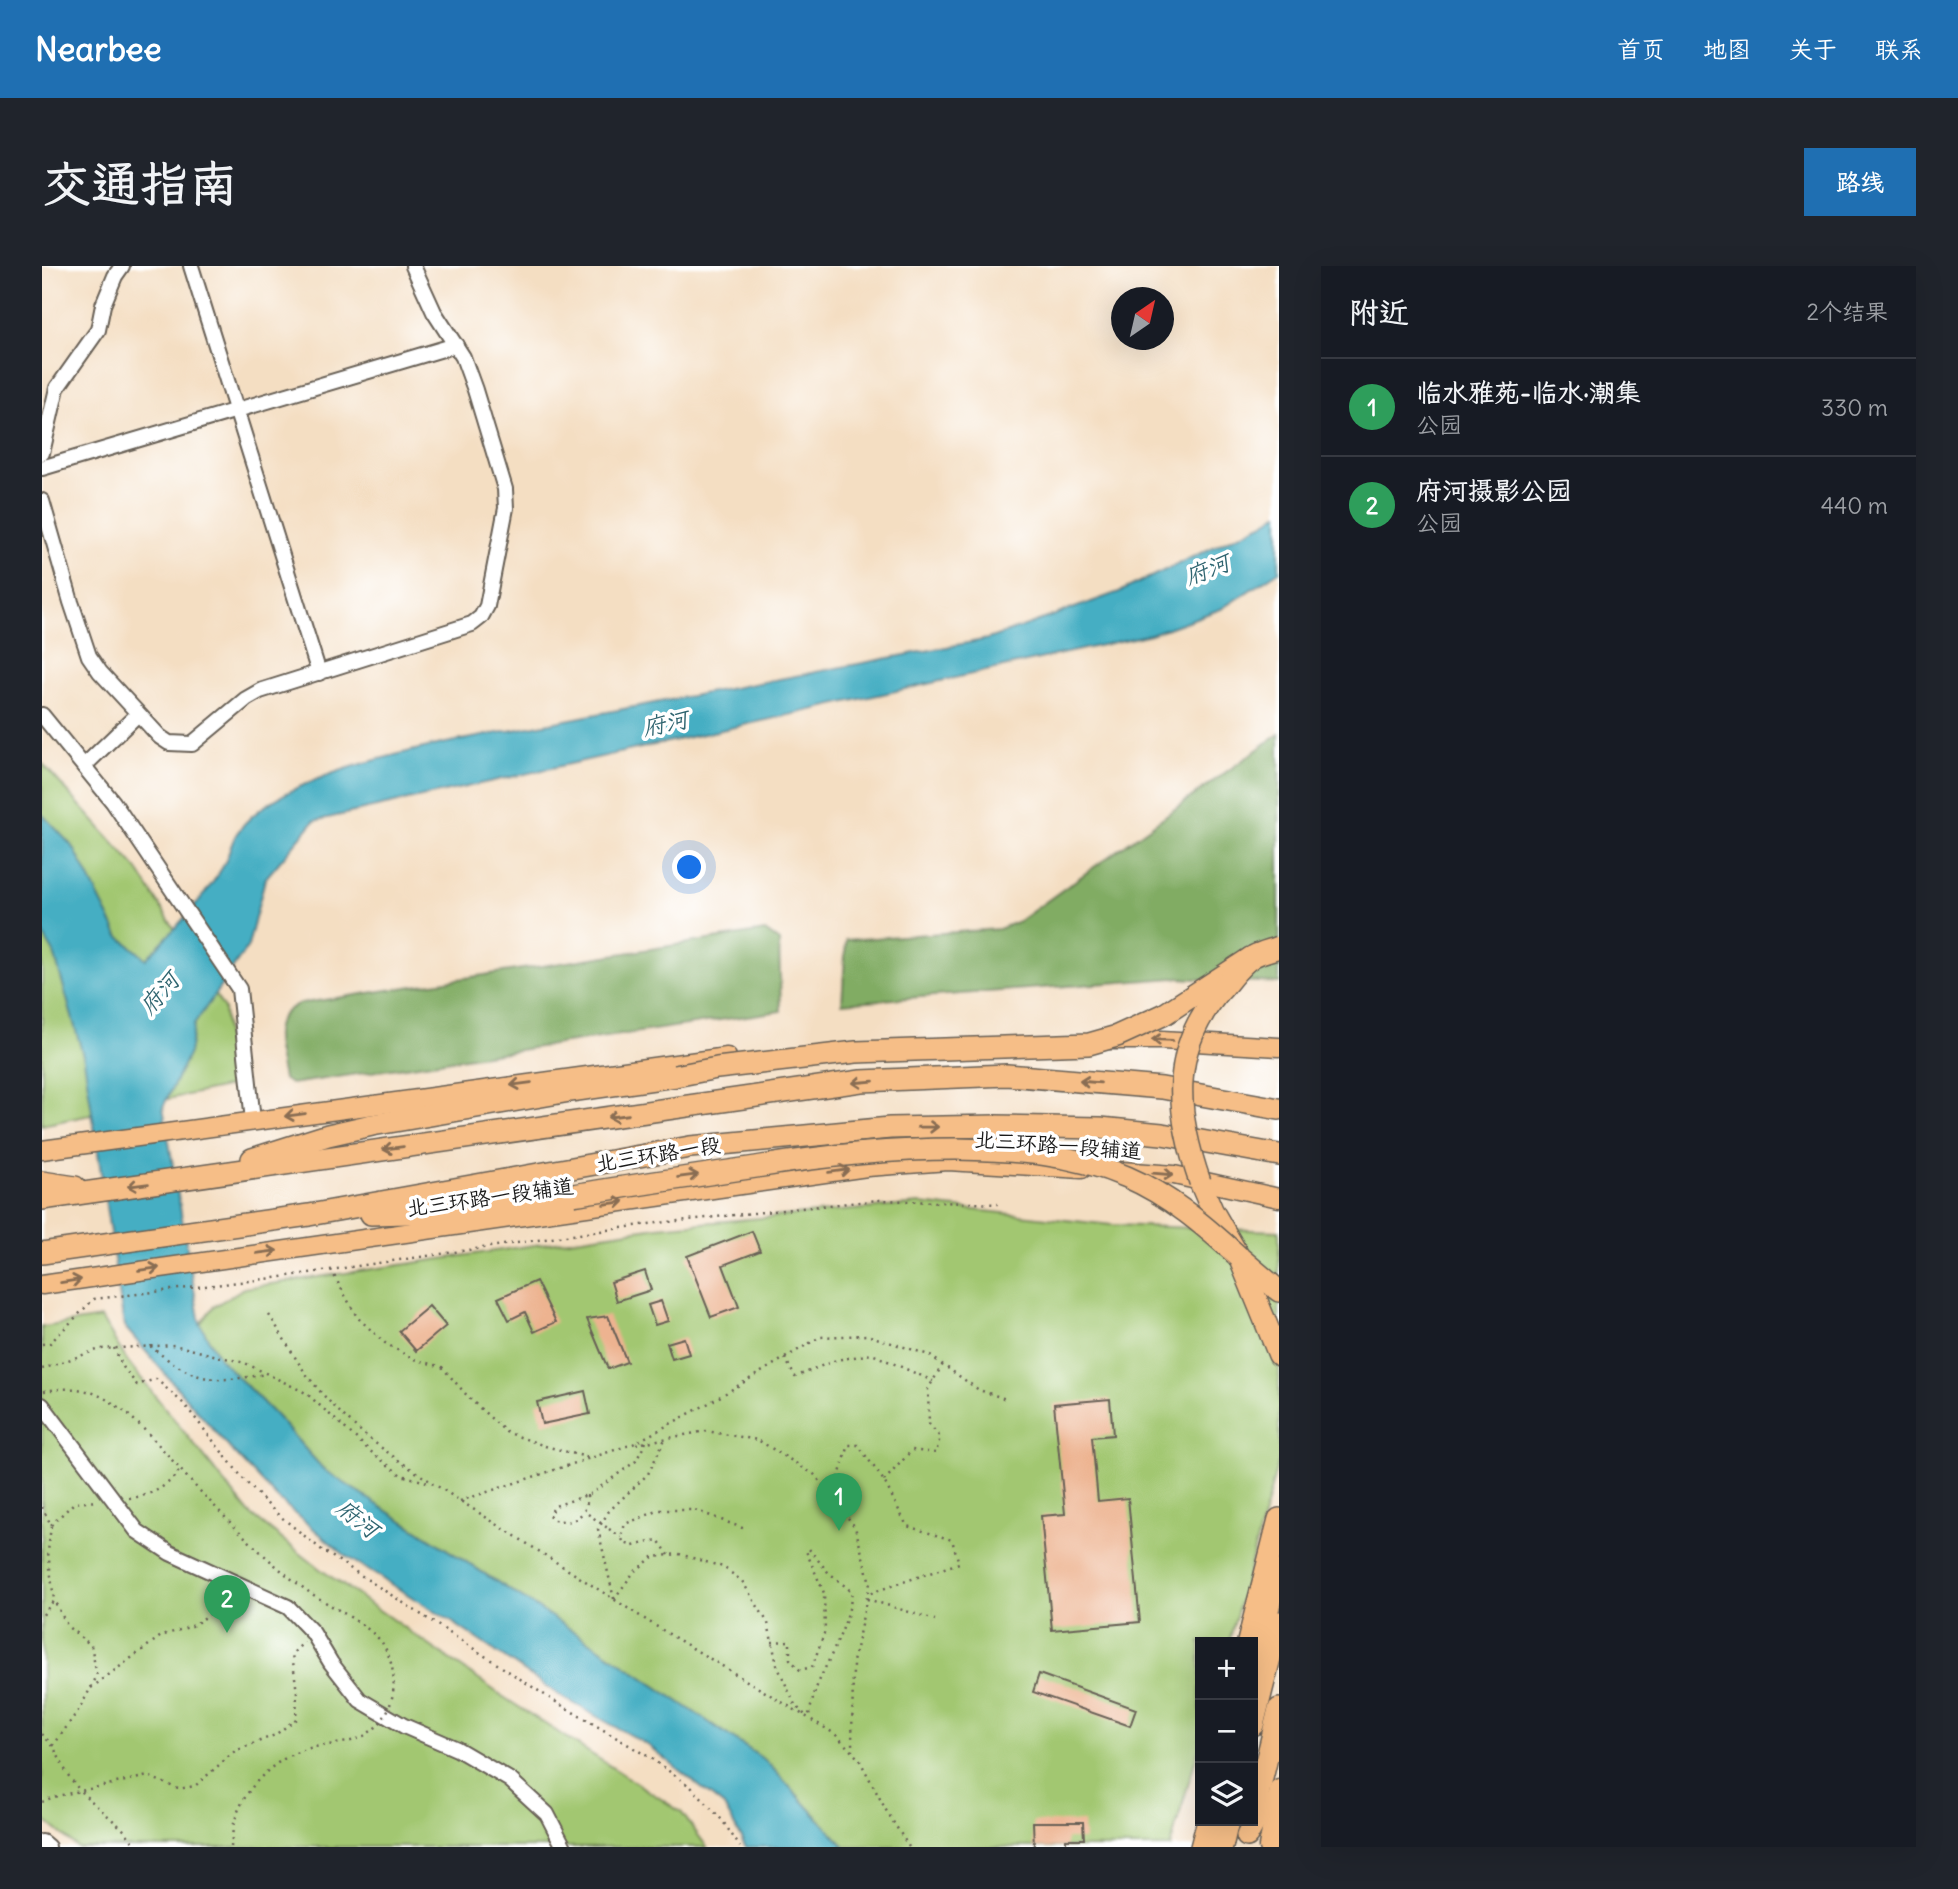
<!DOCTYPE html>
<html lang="zh">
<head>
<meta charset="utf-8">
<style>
  :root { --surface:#171b24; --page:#20242c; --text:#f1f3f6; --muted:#9ea1a6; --line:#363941; --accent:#1f6fb2 }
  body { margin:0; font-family:Delius,"LXGW WenKai TC",sans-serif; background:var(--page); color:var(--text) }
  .controls { position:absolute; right:21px; bottom:21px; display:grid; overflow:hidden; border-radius:0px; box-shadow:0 7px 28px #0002 }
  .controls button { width:63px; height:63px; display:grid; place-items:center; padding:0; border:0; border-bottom:2px solid var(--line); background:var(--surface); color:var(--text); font:35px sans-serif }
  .compass { position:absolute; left:1069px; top:21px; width:63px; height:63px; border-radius:50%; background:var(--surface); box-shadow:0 7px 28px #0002; rotate:34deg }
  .you { position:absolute; left:648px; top:602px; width:24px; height:24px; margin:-18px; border:5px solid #fff; border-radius:50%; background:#1a73e8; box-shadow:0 0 0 10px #1a73e833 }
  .badge { display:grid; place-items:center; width:46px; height:46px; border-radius:50%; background:var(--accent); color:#fff; font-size:23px; font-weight:700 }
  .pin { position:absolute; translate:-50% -58px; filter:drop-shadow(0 2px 4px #0008) }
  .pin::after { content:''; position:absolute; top:37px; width:24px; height:21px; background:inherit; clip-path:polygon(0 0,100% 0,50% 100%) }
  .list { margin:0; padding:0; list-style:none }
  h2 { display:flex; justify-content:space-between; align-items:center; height:91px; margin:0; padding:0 28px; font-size:30px }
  h2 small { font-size:23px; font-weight:400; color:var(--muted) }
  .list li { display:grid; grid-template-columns:46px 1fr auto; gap:21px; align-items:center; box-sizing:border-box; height:98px; padding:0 28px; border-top:2px solid var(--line) }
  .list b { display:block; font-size:26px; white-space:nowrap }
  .list p { margin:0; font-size:23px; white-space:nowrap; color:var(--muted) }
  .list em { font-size:23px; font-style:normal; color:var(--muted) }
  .icon { flex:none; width:38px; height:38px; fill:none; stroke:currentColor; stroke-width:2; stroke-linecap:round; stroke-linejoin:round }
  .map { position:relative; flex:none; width:1237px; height:1581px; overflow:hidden; border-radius:0px }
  header { display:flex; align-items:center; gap:42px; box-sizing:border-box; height:98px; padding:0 35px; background:var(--accent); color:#fff }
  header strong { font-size:33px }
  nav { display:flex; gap:38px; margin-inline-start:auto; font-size:24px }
  .intro { display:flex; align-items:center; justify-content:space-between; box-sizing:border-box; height:168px; padding:0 42px }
  h1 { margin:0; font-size:49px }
  .button { padding:18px 32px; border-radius:0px; background:var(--accent); color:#fff; font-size:24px; font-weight:700 }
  main { display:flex; gap:42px; padding:0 42px }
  aside { flex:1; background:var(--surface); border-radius:0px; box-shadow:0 7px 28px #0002 }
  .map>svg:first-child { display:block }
</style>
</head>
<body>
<header>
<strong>Nearbee</strong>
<nav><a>首页</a><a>地图</a><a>关于</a><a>联系</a></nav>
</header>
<div class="intro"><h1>交通指南</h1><a class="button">路线</a></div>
<main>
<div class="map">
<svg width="1237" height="1581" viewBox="0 0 1237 1581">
  <rect width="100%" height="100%" fill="#fff"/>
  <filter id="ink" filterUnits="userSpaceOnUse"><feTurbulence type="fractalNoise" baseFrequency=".0143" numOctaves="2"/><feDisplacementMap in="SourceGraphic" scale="14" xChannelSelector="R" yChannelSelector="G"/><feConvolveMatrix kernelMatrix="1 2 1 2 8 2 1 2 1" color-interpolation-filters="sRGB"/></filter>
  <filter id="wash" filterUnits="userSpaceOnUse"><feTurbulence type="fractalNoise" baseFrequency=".00686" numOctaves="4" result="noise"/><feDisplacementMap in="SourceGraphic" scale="28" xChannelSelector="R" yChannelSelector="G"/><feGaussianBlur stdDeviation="1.57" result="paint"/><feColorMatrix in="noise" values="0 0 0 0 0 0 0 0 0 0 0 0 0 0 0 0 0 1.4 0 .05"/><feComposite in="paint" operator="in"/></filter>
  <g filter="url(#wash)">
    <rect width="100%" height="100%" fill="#f4dec2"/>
    <g fill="#a2c771" stroke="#5f7246" stroke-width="2">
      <polygon points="0,497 96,604 182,743 189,820 0,859"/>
      <polygon points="878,938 1070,959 1237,965 1237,1193 1187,1376 1158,1376 1158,1478 1128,1581 803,1581 724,1495 559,1383 282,1204 233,1149 177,1092 158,1058 171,1041 202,1022 615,961"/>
      <polygon points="59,1052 86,1096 207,1247 278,1303 463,1432 639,1546 665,1581 35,1581 0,1552 0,1061"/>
    </g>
    <g fill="#81ac63" stroke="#4e6440" stroke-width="2">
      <polygon points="1237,468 1237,717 1133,712 800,737 804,674 957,663 977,655"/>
      <path d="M723,665L737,675L739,745L249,818L241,813C236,783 222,754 256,738Z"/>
    </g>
    <path fill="#44aec3" stroke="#306570" stroke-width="2" d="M1237,247V305L1179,343L1109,368L272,555L223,613L206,680L152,759L147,787L121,841L158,1058L177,1092L233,1149L282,1204L559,1383L724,1495L803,1581H704L682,1540L607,1480L517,1429L410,1356L305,1291L235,1232L181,1175L82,1060L42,793L12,687L0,667V548L32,582L76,669L104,693C131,664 160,636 180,602C187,591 188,578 195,567C230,515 345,490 404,477L946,373L1077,326L1222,257Z"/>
    <g id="blocks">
      <g fill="#edb390">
        <polygon points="710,965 718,985 681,999 697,1041 669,1051 645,990"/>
        <polygon points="603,1005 609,1024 575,1035 569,1016"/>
        <polygon points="494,1015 514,1056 492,1066 483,1046 467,1054 456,1032"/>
        <polygon points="619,1035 626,1055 613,1059 606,1039"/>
        <polygon points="387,1040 404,1060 374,1085 357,1065"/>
        <polygon points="566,1050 585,1096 566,1103 545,1053"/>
        <polygon points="642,1072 647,1088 630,1093 625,1077"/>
        <polygon points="543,1125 548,1148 500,1158 495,1136"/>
        <polygon points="1068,1133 1071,1169 1050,1171 1056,1235 1086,1232 1098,1356 1010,1364 999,1250 1023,1248 1012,1138"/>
        <polygon points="997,1408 1094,1443 1088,1460 991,1426"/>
        <polygon points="991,1556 1041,1556 1042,1573 1024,1573 1024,1581 992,1581"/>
      </g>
    </g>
  </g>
  <g filter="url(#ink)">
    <use href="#blocks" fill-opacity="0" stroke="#686056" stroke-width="2"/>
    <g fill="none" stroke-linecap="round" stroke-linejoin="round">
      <defs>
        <g id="minor">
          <polyline points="149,0 277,407"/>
          <polyline points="0,187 15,122 56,64 61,39 73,10 80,0"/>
          <polyline points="0,202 414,79"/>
          <polyline points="0,235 29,336 47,390 58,406 118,471 127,477 150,478 204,433 218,425 430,358 439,351 445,340 464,242 463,223 433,124 421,91 392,46 371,0"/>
          <polyline points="0,449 71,536 197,723 211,855"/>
          <polyline points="42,500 96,448"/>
          <polyline points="0,1139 95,1265 128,1287 246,1341 271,1367 289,1397 318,1434 362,1460 415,1483 468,1514 505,1548 522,1581"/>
          <polyline points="0,1576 6,1581"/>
        </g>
        <g id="major">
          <polyline points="1069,774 1120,774 1237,781"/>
          <polyline points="0,884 685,791"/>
          <polyline points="1079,905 1132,909 1237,932"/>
          <polyline points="0,1019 825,901 906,895 1040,903"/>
          <polyline points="1211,1412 1237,1305"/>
          <polyline points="1226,1581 1237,1523"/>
        </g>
        <g id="highway">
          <polyline points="210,893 286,869 330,859 528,825 633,810"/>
          <polyline points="0,916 33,921"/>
          <polyline points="1158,916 1170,944 1197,991 1237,1025"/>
          <polyline points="0,933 819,815 965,809 1120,822 1237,843"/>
          <polyline points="329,948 404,946 531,929"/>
          <polyline points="0,987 267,949 648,881 848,862 954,860 1058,862 1120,868 1237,889"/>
          <polyline points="1199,996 1237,1089"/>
          <polyline points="1206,1376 1237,1253"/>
          <polyline points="1211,1459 1237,1356"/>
          <polyline points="1211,1549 1237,1443"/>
          <polyline points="1205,1570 1222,1538"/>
          <polyline points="1159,1581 1166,1555"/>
          <polyline points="1180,1581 1186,1555"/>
        </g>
      </defs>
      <use href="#minor" stroke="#686056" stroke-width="18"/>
      <use href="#major" stroke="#686056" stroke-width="21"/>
      <use href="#highway" stroke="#686056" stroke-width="24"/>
      <g stroke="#686056" stroke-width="2.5" stroke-dasharray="2 5" stroke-linecap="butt">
        <polyline points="289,1004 315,1051 343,1077 369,1092 400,1101 428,1133 464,1166 503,1180 548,1192"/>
        <path d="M227,1049C240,1068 251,1090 265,1109C298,1153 342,1186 388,1215"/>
        <polyline points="0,1078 8,1077 52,1033 232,1012 607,958 836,934 956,938"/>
        <path d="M108,1080C153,1116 168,1118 224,1108"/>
        <polyline points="72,1082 81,1101 95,1119 114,1113 142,1138 203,1215 233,1246 280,1284 509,1433 607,1491 649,1521 680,1554 698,1581"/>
        <polyline points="743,1092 753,1111 794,1094 830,1088 891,1115"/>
        <polyline points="0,1103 58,1083 132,1079 203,1097 264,1127 328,1185 359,1209 392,1218 612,1359 793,1468 817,1493 845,1546 867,1581"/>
        <path d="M2,1125C15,1123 31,1121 45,1125C86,1136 125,1190 153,1220"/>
        <polyline points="594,1178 664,1165 716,1174 773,1209 813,1261 828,1317 811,1396 810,1485"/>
        <polyline points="842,1215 870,1184 894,1187 898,1171 887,1158 886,1123 901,1098"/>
        <path d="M545,1229C546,1244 541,1248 529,1256L511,1254L507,1249L513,1240L545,1229L550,1227L594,1195L604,1176"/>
        <path d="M87,1232C108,1230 124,1222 137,1205"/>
        <polyline points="790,1232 807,1179 816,1179 842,1215 865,1260 910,1274 917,1297 826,1328"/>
        <polyline points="418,1235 591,1178 667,1137 778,1071 825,1069 887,1089 937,1124 964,1133"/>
        <polyline points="0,1241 9,1259 6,1286 12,1334 0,1350"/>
        <polyline points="9,1259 32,1237 56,1235"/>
        <polyline points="567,1263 579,1271"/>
        <polyline points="627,1289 616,1274 591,1280 582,1277 579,1271 583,1258 618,1244 653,1244 703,1263"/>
        <polyline points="572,1333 592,1306 611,1291 637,1288 681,1301 700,1315 726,1357 735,1399 753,1439 763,1449"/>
        <polyline points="572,1333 556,1263 567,1245 606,1208 623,1173"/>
        <polyline points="825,1333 893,1354"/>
        <path d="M730,1376L748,1375V1393L758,1404L770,1401L783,1365L782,1327L764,1285L767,1283L785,1305L810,1326C806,1361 788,1389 775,1420C771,1430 769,1442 766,1452"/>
        <polyline points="49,1422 119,1370 150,1360 168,1348 183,1325"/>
        <polyline points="0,1468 11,1480 26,1509 38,1525 83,1565 95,1581"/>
        <polyline points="11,1480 38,1442 55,1410 49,1379 26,1361 12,1334"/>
        <polyline points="0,1536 11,1531 106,1510 136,1523 153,1520 193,1485 233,1469 254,1453 255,1427 250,1388 262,1376"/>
        <polyline points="189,1581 191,1562"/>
      </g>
      <use href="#minor" stroke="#fff" stroke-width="14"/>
      <use href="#major" stroke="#f6be87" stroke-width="18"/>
      <use href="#highway" stroke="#f6be87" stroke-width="21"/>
      <defs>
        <g id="highway-bridge">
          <polyline points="633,810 675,802 814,786 1047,778 1075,770 1121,749 1210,691"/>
          <path d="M1158,916C1134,847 1127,784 1178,725C1188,714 1199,697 1212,690C1219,686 1229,684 1237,681"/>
          <path d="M531,929C592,919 653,910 714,901C781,890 846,883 914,883C973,884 1030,887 1085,911C1127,929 1163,960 1197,991"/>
        </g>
      </defs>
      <use href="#highway-bridge" stroke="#686056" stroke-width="24" stroke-linecap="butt"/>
      <g stroke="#686056" stroke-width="2.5" stroke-dasharray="2 5" stroke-linecap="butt">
        <path d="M153,1220C189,1257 225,1296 267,1326C286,1339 329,1360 341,1378C358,1407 356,1448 325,1468C307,1480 284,1477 264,1483C229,1494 198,1526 191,1562"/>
        <polyline points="546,1248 567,1263"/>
      </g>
      <use href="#highway-bridge" stroke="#f6be87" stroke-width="21"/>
    </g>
    <defs><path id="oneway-shaft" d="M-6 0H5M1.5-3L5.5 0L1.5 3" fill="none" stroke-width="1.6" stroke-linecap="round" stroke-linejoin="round" transform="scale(1.75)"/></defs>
    <g stroke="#896d52">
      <use href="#oneway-shaft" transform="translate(1120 774) rotate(-178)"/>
      <use href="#oneway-shaft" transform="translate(821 816) rotate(175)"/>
      <use href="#oneway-shaft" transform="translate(1048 816) rotate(-175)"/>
      <use href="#oneway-shaft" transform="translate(479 818) rotate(172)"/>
      <use href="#oneway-shaft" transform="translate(253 849) rotate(172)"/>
      <use href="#oneway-shaft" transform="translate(576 850) rotate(172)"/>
      <use href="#oneway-shaft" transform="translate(886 861) rotate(-1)"/>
      <use href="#oneway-shaft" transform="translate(351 882) rotate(172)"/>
      <use href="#oneway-shaft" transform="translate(797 905) rotate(-8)"/>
      <use href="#oneway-shaft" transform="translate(1121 908) rotate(5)"/>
      <use href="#oneway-shaft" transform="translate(646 910) rotate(-8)"/>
      <use href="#oneway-shaft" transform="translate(96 919) rotate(173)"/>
      <use href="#oneway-shaft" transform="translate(572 937) rotate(-8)"/>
      <use href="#oneway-shaft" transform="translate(225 986) rotate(-8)"/>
      <use href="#oneway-shaft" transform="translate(107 1003) rotate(-8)"/>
      <use href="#oneway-shaft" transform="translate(29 1015) rotate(-9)"/>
    </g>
  </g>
  <g text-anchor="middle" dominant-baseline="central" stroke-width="7" stroke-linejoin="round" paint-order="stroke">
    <g font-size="21" fill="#1c1c1c" stroke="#fff">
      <text transform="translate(1016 879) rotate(4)">北三环路一段辅道</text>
      <text transform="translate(616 888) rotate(-9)">北三环路一段</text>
      <text transform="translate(448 931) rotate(-8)">北三环路一段辅道</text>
    </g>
    <g font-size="23" font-style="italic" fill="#306570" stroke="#fff">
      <text transform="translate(1165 303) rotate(-21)">府河</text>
      <text transform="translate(623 457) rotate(-12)">府河</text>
      <text transform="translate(117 727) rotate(-49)">府河</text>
      <text transform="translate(316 1252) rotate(38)">府河</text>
    </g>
  </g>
</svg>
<div class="controls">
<button>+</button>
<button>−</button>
<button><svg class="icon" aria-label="layers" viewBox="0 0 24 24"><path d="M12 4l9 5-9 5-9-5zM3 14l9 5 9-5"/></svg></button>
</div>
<svg class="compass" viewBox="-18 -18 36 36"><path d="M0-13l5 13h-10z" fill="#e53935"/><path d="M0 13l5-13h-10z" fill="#9ea1a6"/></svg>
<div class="you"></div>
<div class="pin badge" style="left:797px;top:1265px;background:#2e9e5b">1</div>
<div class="pin badge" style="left:185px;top:1367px;background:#2e9e5b">2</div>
</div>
<aside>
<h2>附近<small>2个结果</small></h2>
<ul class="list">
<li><span class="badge" style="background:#2e9e5b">1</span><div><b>临水雅苑-临水·潮集</b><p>公园</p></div><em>330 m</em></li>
<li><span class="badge" style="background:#2e9e5b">2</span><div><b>府河摄影公园</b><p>公园</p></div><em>440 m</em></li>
</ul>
</aside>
</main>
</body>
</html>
